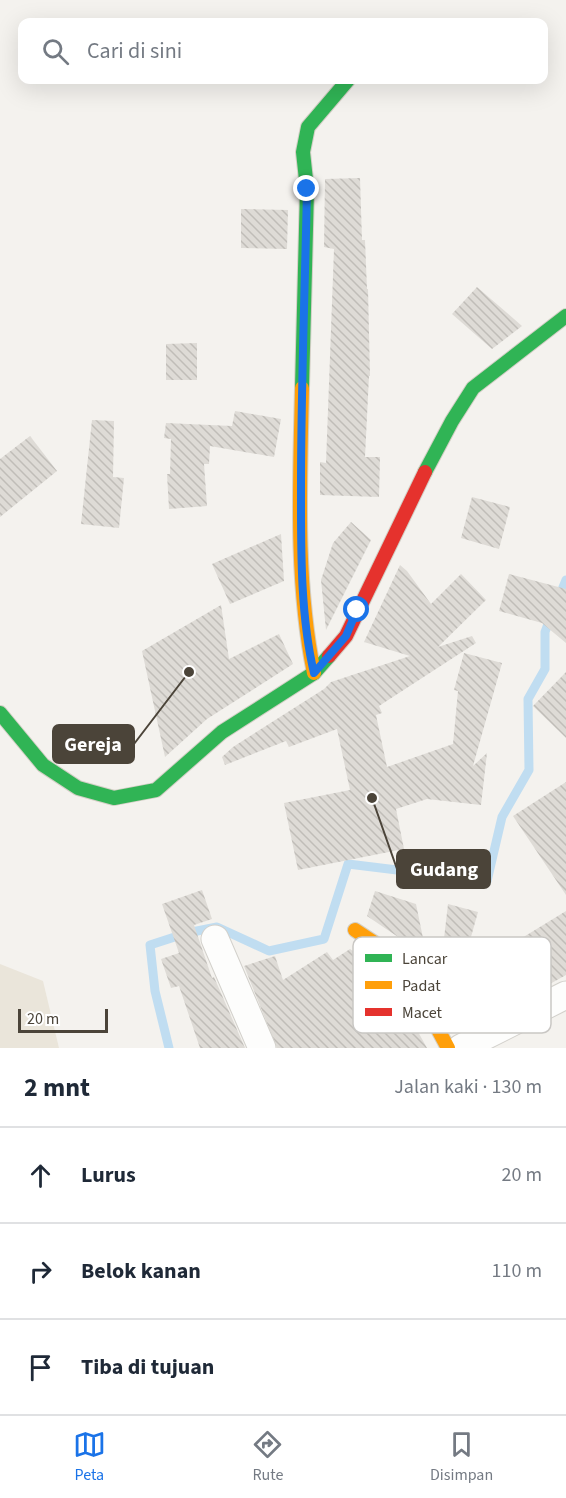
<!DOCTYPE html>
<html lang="id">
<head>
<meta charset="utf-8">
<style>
  :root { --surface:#fff; --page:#f2f2f3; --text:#1f2937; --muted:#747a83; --line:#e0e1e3; --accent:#1a73e8 }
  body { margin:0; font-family:"Source Sans 3",sans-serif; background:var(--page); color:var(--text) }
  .scale { position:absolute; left:18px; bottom:15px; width:90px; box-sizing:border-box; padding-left:6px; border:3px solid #4b4439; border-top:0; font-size:16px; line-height:21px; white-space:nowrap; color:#4b4439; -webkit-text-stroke:4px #fff; paint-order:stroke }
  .stop { position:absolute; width:18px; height:18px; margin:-14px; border:4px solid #1a73e8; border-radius:50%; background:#fff }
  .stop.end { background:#1a73e8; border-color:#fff; box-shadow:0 2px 6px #0008 }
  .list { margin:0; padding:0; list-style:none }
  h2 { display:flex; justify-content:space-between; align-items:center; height:78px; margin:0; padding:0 24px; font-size:26px }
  h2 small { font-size:20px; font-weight:400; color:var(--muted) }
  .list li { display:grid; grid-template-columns:39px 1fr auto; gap:18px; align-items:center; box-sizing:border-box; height:96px; padding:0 24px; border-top:2px solid var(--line) }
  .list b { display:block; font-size:22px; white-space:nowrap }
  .list em { font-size:20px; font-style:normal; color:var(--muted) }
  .icon { flex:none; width:33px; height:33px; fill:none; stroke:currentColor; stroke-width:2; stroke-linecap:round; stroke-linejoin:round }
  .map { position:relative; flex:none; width:566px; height:1048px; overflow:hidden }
  .search { position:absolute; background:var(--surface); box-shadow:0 6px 24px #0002; left:18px; right:18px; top:18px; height:66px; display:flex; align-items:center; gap:15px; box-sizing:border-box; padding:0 21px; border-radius:12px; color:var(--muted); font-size:22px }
  .sheet { height:366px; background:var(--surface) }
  nav { display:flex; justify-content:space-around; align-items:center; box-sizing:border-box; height:84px; border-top:2px solid var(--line); background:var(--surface); font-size:16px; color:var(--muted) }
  nav a { display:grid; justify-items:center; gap:3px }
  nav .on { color:var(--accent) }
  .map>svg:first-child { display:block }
</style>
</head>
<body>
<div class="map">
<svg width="566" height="1048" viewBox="0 0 566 1048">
  <defs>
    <pattern id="building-back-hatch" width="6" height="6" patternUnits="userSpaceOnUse" patternTransform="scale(1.5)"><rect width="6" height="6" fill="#dedbd6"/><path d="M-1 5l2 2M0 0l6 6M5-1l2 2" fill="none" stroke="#c0bdb8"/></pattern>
  </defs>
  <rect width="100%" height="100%" fill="#f4f2ee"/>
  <polygon fill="#eae5da" points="0,964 43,981 59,1048 0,1048"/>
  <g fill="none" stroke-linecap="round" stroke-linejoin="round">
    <g stroke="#c0ddf1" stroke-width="9">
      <polyline points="559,597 566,580"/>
      <polyline points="169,1048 155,991 150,945 187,933 217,927 269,951 324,939 348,864 487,881 502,817 529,770 528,699 545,669 545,632 551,616"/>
    </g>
  </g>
  <g fill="url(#building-back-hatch)">
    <polygon points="360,178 362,240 365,240 367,289 368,289 370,376 369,376 365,457 380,457 379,497 320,495 320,462 326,463 334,249 324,247 325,179"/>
    <polygon points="241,209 288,210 287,249 241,248"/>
    <polygon points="477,287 522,326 492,349 452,314"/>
    <polygon points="197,343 197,380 166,380 166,344"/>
    <polygon points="235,411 281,419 274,457 210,446 209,464 204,464 207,506 169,509 167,474 170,474 171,439 164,438 166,423 232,426"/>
    <polygon points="92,420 114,421 113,477 124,478 119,528 81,524"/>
    <polygon points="30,436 57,471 0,517 0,459"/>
    <polygon points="472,497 510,507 499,549 461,538"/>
    <polygon points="351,522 371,540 326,630 321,580 333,543"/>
    <polygon points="281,534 284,581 230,604 212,564"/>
    <polygon points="400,565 407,571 431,604 461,574 486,600 438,647 472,636 476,643 379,706 382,713 376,715 387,767 453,744 458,691 454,690 464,653 502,663 473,766 487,753 481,805 427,799 396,809 404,849 298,870 284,803 350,790 337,729 289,747 286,741 225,765 222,757 233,747 324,689 331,682 410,656 364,642"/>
    <polygon points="509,574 566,589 566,643 542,623 499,611"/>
    <polygon points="221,605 229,659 279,634 293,664 207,719 165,757 142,651"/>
    <polygon points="566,672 566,738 533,706"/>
    <polygon points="566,782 566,895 513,816"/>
    <polygon points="202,890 212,919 194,925 212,978 214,977 245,1048 200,1048 179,986 171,988 161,959 179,953 162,904"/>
    <polygon points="375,891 416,904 431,977 422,960 407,943 367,916"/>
    <polygon points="448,904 478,912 460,976 566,911 566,975 523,999 519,993 487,1017 460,1030 438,990"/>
    <polygon points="350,949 380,969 391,983 427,1048 277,1048 244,966 275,956 283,980 327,952 333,960"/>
  </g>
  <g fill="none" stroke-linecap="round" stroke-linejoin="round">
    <defs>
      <g id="street">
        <polyline points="215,939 262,1048"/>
        <polyline points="461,1048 566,995"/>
      </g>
      <g id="fast">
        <polyline points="302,388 307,189 303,152 308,127 348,80"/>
        <polyline points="425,472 452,421 473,388 566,316"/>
        <polyline points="0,713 43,765 78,788 114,798 156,790 222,732 314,673 329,656"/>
      </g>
      <g id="slow">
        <path d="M302,388C300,482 295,580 314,673"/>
        <polyline points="355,930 393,955 407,972 448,1048"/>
      </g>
      <polyline id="jam" points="329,656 346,636 425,472"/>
    </defs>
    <use href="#street" stroke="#d2d0cb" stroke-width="29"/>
    <use href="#fast" stroke="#d3cfc5" stroke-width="16"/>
    <use href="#slow" stroke="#d3cfc5" stroke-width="16"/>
    <use href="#jam" stroke="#d3cfc5" stroke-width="16"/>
    <use href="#street" stroke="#fdfdfc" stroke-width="27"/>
    <use href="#fast" stroke="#30b455" stroke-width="14"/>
    <use href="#slow" stroke="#ff9f0a" stroke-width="14"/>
    <use href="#jam" stroke="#e5322d" stroke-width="14"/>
  </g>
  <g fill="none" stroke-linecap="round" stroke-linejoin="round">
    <path stroke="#1a73e8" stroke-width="8" d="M307,189C305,288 301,387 301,486C301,547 300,614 314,673L346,636L357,610"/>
  </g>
  <rect x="353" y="937" width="198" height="96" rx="9" fill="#fff" stroke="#c9c7c4" stroke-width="1.5"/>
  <rect x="365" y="954" width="27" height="8" fill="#30b455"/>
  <rect x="365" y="981" width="27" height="8" fill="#ff9f0a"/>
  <rect x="365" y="1008" width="27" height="8" fill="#e5322d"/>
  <g font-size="16" fill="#4b4439">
    <text x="402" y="964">Lancar</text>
    <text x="402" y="991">Padat</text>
    <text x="402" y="1018">Macet</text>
  </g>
  <path fill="none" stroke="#4b4439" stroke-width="2" d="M189 672L134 744M372 798L397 869"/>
  <g fill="#4b4439" stroke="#fff" stroke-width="2">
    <circle cx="189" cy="672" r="6"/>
    <circle cx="372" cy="798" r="6"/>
  </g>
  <g fill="#4b4439" stroke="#4b4439" stroke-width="2">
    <rect x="53" y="725" width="81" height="38" rx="6"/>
    <rect x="397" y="850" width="93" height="38" rx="6"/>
  </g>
  <g font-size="20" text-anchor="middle" font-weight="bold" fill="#fff">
    <text x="93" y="751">Gereja</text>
    <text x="444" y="876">Gudang</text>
  </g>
</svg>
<div class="scale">20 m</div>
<div class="stop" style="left:357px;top:610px"></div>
<div class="stop end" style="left:307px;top:189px"></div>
<div class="search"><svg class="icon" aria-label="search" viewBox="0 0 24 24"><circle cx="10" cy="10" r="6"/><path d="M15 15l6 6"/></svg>Cari di sini</div>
</div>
<section class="sheet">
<h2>2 mnt<small>Jalan kaki · 130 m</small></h2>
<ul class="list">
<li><svg class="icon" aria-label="ahead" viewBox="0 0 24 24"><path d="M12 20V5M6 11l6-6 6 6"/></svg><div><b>Lurus</b></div><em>20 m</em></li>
<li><svg class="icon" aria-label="right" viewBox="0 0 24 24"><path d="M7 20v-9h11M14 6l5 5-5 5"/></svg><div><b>Belok kanan</b></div><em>110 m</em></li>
<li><svg class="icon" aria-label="arrive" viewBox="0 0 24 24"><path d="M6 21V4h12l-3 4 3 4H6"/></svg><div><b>Tiba di tujuan</b></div></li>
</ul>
</section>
<nav>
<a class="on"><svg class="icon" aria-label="map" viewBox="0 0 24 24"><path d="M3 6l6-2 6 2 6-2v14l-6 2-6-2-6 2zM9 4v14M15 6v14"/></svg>Peta</a>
<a><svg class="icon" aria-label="directions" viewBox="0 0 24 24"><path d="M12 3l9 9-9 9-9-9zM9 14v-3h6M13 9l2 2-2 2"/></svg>Rute</a>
<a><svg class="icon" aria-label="saved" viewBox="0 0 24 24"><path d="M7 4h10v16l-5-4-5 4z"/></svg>Disimpan</a>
</nav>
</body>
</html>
